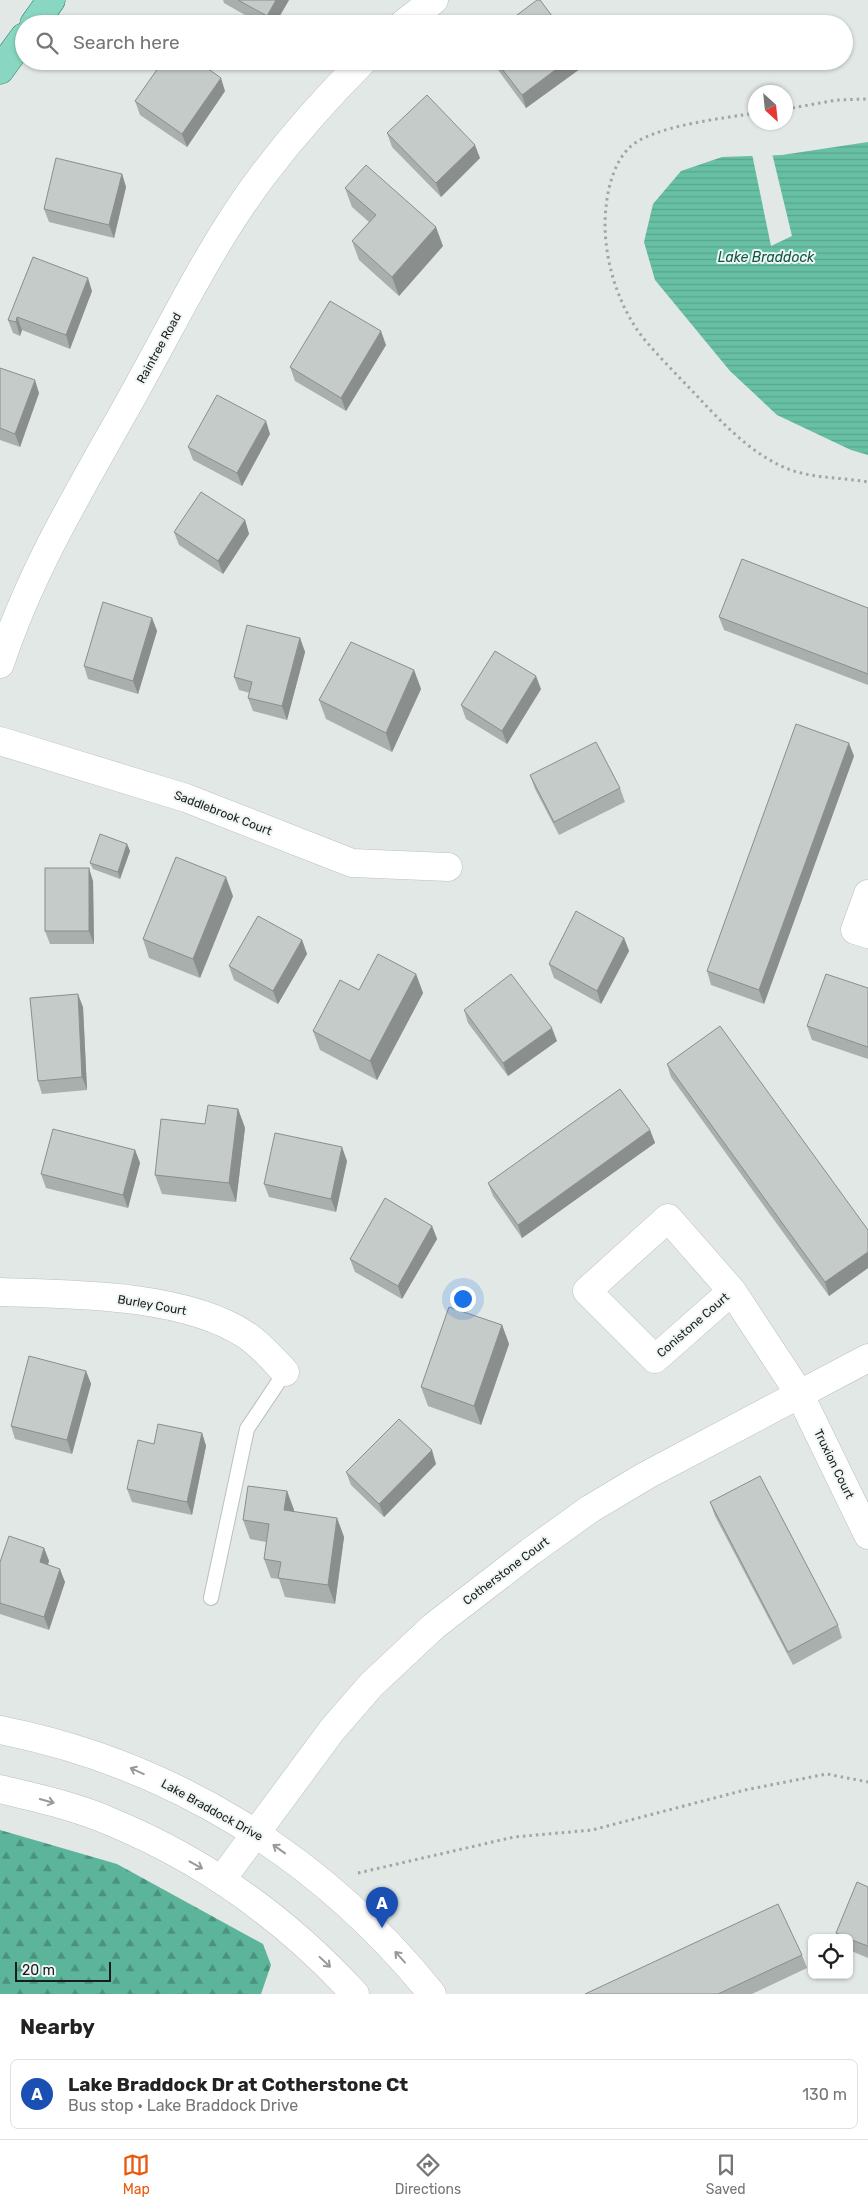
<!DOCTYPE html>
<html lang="en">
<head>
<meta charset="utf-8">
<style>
  :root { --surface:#fff; --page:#f2f2f2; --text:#222; --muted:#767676; --line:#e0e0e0; --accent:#ea580c }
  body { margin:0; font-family:Rubik,sans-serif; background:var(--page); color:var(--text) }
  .controls { position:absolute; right:15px; bottom:15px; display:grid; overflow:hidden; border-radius:8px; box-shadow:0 1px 4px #0004 }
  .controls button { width:45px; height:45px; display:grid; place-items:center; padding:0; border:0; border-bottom:1px solid var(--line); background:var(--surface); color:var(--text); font:25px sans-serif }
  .compass { position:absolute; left:748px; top:85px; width:45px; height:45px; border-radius:50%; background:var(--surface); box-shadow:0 1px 4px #0004; rotate:153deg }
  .scale { position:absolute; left:15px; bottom:12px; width:96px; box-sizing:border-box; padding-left:5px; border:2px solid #1a1c1b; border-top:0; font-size:14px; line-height:18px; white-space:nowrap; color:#1a1c1b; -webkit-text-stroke:4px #eef5f2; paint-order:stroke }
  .you { position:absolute; left:462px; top:1298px; width:18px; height:18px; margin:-12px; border:4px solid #fff; border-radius:50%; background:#1a73e8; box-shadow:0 0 0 8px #1a73e833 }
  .badge { display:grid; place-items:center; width:32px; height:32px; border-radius:50%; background:var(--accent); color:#fff; font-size:16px; font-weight:700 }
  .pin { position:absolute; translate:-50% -41px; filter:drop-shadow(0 1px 2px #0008) }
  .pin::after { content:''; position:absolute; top:26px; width:18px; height:15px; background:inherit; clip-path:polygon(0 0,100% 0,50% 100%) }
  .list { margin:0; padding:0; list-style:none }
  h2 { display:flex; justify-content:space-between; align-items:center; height:65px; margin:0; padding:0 20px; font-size:21px }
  h2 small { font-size:16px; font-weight:400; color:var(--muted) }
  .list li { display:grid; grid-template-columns:32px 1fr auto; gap:15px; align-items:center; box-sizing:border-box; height:70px; margin:0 10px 10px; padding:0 10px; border:1px solid var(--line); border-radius:8px }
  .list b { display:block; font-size:19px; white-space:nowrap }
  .list p { margin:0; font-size:16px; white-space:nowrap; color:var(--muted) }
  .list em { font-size:16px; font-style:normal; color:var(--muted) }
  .icon { flex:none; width:28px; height:28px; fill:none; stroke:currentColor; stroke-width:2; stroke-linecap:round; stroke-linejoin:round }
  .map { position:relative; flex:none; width:868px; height:1994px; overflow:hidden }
  .search { position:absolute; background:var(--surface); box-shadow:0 1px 4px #0004; left:15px; right:15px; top:15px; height:55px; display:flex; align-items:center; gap:12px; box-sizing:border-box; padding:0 18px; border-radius:28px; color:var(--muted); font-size:19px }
  .sheet { height:145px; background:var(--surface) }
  nav { display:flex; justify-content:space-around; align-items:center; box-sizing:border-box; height:70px; border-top:1px solid var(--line); background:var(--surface); font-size:14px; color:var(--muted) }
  nav a { display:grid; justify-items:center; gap:2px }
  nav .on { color:var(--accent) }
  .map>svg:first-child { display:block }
</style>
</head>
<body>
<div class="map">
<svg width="868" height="1994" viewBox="0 0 868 1994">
  <defs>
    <pattern id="forest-firs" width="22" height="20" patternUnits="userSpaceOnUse" patternTransform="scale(1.25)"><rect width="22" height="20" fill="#5cb59a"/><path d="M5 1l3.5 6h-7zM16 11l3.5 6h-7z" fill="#4b927d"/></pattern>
    <pattern id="water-rules" width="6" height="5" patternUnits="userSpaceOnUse" patternTransform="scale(1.25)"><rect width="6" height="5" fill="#67c0a4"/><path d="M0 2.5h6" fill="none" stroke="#59a48d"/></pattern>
  </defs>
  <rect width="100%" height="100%" fill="#e1e8e5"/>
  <polygon fill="url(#forest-firs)" points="0,1830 117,1864 263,1944 271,1965 261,1994 0,1994"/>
  <polygon fill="url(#water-rules)" points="868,142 868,455 851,450 777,415 730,371 655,280 644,242 653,204 681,171 722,157 782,155"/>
  <polygon fill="#e1e8e5" points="772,153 792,236 771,246 752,154"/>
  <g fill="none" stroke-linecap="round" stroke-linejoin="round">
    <defs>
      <polyline id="service" points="211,1598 247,1429 285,1372"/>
      <g id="minor">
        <polyline points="403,24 434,0"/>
        <path d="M0,664C30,572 80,490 127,406C170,330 210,245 263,175C294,134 327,97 363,61"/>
        <polyline points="0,741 186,798 352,863 448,867"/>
        <polyline points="868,894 855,930 868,934"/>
        <polyline points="732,1291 655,1359 587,1291 668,1218 732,1291 799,1393 868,1535"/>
        <path d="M0,1292C72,1294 185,1294 246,1335C261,1345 273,1359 285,1372"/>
        <polyline points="222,1879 332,1730 371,1685 434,1626 530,1552 590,1509 647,1475 868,1358"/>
      </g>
      <g id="tertiary">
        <path d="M0,1730C172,1764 322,1857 432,1994"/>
        <path d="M0,1789C37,1798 74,1806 109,1821C204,1860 286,1919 355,1994"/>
      </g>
      <g id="primary">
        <polyline points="34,24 51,0"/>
        <polyline points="0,70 24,37"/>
      </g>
    </defs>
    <use href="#service" stroke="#bac0be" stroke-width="16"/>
    <use href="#minor" stroke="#bac0be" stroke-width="29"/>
    <use href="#tertiary" stroke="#bac0be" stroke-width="29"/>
    <use href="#primary" stroke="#2f846d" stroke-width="29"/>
    <g stroke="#a0a6a3" stroke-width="3" stroke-dasharray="2.5 4" stroke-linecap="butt">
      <polyline points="786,109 837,100 868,99"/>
      <path d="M756,113C725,118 650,126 629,148C614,163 608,187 606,207C601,251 616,304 644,339C661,359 680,378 698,397C722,423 753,455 786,468C812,479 841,477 868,482"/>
      <polyline points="358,1873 514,1837 592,1830 745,1790 827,1774 868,1782"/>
    </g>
    <use href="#service" stroke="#fff" stroke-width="14"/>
    <use href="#minor" stroke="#fff" stroke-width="28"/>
    <use href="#tertiary" stroke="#fff" stroke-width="28"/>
    <use href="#primary" stroke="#89d7c2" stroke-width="28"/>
  </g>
  <g fill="#a9afad">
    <polygon points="223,0 289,0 275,24 261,24 224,3"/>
    <polygon points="492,61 582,61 584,66 526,108 493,63"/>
    <polygon points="225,91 187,147 140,115 135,101"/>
    <polygon points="387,133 480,158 441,197 392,147"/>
    <polygon points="122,174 126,187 114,238 49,222 44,209"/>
    <polygon points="345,188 443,246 399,296 359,260 352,241 369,222 352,207"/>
    <polygon points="92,291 70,349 22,330 20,336 13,333 8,320"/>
    <polygon points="386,345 346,411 295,381 290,367"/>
    <polygon points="0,368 39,393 20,447 0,440"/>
    <polygon points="270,434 242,486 193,460 188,447"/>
    <polygon points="245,520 249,534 223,574 179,545 174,532"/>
    <polygon points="868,608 868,685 724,630 719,617"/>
    <polygon points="152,618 157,631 138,694 88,679 84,666"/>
    <polygon points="300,638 305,652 287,720 253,711 248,698 250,693 239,690 234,677"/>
    <polygon points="414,670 421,689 392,752 326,719 319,700"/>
    <polygon points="541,689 507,744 466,719 461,705"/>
    <polygon points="854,756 764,1004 711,985 707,971"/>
    <polygon points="530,775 620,788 625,802 559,835 535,789"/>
    <polygon points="127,844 130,851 120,879 93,869 90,863"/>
    <polygon points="93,881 94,944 50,944 45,931"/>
    <polygon points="233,896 200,978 149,958 143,939"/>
    <polygon points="624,938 629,951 601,1004 554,978 549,964"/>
    <polygon points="302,940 307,954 278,1004 234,980 229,966"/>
    <polygon points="416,974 423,993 377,1080 320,1050 313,1031 359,990"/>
    <polygon points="868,988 868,1059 812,1040 807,1026"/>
    <polygon points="83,1007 87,1090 42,1094 38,1081"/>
    <polygon points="464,1010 557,1041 508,1076 468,1023"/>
    <polygon points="667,1064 868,1230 868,1268 829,1296 671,1077"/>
    <polygon points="238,1109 245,1128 236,1202 162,1194 155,1175 205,1124"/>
    <polygon points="650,1130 655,1143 522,1238 493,1196 488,1183"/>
    <polygon points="135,1150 140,1163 128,1208 46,1188 41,1174"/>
    <polygon points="347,1161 336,1212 269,1197 264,1184"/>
    <polygon points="432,1226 437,1239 402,1299 355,1272 350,1259"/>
    <polygon points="502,1325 509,1344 481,1425 428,1406 421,1387"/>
    <polygon points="86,1371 91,1384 72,1454 15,1439 11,1426"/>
    <polygon points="202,1433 206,1446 192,1515 132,1502 127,1489 154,1444"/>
    <polygon points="436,1464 384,1517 351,1485 346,1472"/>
    <polygon points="287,1491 294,1510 293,1512 337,1518 344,1537 335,1604 285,1597 279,1579 271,1578 264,1559 266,1542 250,1539 243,1520"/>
    <polygon points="710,1502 838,1625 842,1638 793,1665 715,1516"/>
    <polygon points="44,1548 49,1561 48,1565 65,1582 49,1630 0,1614 0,1562"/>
    <polygon points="868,1887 868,1958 849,1950 849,1938 837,1938 836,1933"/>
    <polygon points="802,1955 807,1968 752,1994 585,1994"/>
  </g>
  <g fill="#8a8e8d">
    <polygon points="276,0 289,0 275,24 270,24 267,16"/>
    <polygon points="567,61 582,61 584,66 526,108 522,95"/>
    <polygon points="221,78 225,91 187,147 182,134"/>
    <polygon points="475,145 480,158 441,197 436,183"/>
    <polygon points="122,174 126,187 114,238 109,225"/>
    <polygon points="436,227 443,246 399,296 392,277"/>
    <polygon points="88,278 92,291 70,349 66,335"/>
    <polygon points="17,317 22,330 20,336 16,322"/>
    <polygon points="381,331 386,345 346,411 341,398"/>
    <polygon points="35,380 39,393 20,447 15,434"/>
    <polygon points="266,421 270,434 242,486 237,473"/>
    <polygon points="245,520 249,534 223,574 218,561"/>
    <polygon points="152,618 157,631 138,694 133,681"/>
    <polygon points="300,638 305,652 287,720 282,706"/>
    <polygon points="414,670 421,689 392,752 386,733"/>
    <polygon points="536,676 541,689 507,744 502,731"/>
    <polygon points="849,743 854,756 764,1004 759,990"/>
    <polygon points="127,844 130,851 120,879 118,872"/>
    <polygon points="89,868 93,881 94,944 89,931"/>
    <polygon points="226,877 233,896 200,978 193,959"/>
    <polygon points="624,938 629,951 601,1004 597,991"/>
    <polygon points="302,940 307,954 278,1004 273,991"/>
    <polygon points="416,974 423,993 377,1080 370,1061"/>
    <polygon points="78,994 83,1007 87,1090 82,1077"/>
    <polygon points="552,1028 557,1041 508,1076 503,1063"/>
    <polygon points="238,1109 245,1128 236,1202 229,1183"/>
    <polygon points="650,1130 655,1143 522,1238 518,1225"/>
    <polygon points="342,1147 347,1161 336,1212 331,1199"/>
    <polygon points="135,1150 140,1163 128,1208 123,1195"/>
    <polygon points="432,1226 437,1239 402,1299 398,1286"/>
    <polygon points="868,1252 868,1268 829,1296 825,1282"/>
    <polygon points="502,1325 509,1344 481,1425 474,1406"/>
    <polygon points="86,1371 91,1384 72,1454 67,1440"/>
    <polygon points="202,1433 206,1446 192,1515 187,1502"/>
    <polygon points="432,1450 436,1464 384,1517 379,1504"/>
    <polygon points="287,1491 294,1510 291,1529 284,1510"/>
    <polygon points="337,1518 344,1537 335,1604 328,1585"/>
    <polygon points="44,1548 49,1561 44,1575 40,1562"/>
    <polygon points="60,1569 65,1582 49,1630 44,1617"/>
  </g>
  <g fill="#c5cbc9" stroke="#8a8e8d">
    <polygon points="238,0 276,0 267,16"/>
    <polygon points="537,0 540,0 558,24 505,24"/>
    <polygon points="163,61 197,61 221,78 182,134 135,101"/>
    <polygon points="496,61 567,61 522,95"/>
    <polygon points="427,95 475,145 436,183 387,133"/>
    <polygon points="56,158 122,174 109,225 44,209"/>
    <polygon points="366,165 436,227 392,277 352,241 376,215 345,188"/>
    <polygon points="33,257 88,278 66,335 17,317 16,322 8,320"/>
    <polygon points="330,301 381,331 341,398 290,367"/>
    <polygon points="0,368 35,380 15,434 0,428"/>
    <polygon points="217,395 266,421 237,473 188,447"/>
    <polygon points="201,492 245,520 218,561 174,532"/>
    <polygon points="742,559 868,608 868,674 719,617"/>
    <polygon points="103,602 152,618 133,681 84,666"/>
    <polygon points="247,625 300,638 282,706 248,698 252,682 234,677"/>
    <polygon points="351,642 414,670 386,733 319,700"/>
    <polygon points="495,651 536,676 502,731 461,705"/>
    <polygon points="796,724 849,743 759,990 707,971"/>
    <polygon points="596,742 620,788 554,822 530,775"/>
    <polygon points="100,834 127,844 118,872 90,863"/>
    <polygon points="176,857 226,877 193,959 143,939"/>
    <rect x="45" y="868" width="44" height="63"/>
    <polygon points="576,911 624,938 597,991 549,964"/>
    <polygon points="258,916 302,940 273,991 229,966"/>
    <polygon points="378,954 416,974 370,1061 313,1031 340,980 359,990"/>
    <polygon points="511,974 552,1028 503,1063 464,1010"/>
    <polygon points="826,974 868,988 868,1047 807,1026"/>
    <polygon points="78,994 82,1077 38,1081 30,998"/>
    <polygon points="720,1026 868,1230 868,1252 825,1282 667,1064"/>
    <polygon points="620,1089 650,1130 518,1225 488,1183"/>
    <polygon points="208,1105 238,1109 229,1183 155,1175 161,1119 205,1124"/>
    <polygon points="53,1129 135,1150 123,1195 41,1174"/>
    <polygon points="275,1133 342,1147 331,1199 264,1184"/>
    <polygon points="385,1198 432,1226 398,1286 350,1259"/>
    <polygon points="449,1307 502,1325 474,1406 421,1387"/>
    <polygon points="29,1356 86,1371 67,1440 11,1426"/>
    <polygon points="399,1419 432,1450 379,1504 346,1472"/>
    <polygon points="158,1424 202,1433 187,1502 127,1489 138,1440 154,1444"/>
    <polygon points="760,1476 838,1625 788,1652 710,1502"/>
    <polygon points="248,1486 287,1491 284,1510 337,1518 328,1585 278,1578 281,1562 264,1559 269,1524 243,1520"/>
    <polygon points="9,1536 44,1548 40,1562 60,1569 44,1617 0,1603 0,1562"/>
    <polygon points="857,1882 868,1887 868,1946 849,1939 849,1938 847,1938 836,1933"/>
    <polygon points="778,1904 802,1955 718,1994 585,1994"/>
  </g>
  <defs><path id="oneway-shaft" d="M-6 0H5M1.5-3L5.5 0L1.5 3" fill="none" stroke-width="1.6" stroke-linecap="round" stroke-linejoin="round" transform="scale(1.25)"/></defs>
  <g stroke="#989998">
    <use href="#oneway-shaft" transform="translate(137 1771) rotate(-155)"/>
    <use href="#oneway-shaft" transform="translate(47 1801) rotate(16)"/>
    <use href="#oneway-shaft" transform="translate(279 1849) rotate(-144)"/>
    <use href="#oneway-shaft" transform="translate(196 1865) rotate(29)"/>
    <use href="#oneway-shaft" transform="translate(400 1957) rotate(-132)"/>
    <use href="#oneway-shaft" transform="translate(325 1962) rotate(43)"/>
  </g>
  <g text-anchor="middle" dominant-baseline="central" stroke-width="4" stroke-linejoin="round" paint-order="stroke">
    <g font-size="12" fill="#1a1c1b" stroke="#eef5f2">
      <text transform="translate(159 348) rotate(-61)">Raintree Road</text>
      <text transform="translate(223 813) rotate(21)">Saddlebrook Court</text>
      <text transform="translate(152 1305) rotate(10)">Burley Court</text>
      <text transform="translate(693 1325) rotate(-41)">Conistone Court</text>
      <text transform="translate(834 1464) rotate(64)">Truxion Court</text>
      <text transform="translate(506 1571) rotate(-37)">Cotherstone Court</text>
      <text transform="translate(212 1810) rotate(29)">Lake Braddock Drive</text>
    </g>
    <g font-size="14" font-style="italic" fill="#0d5845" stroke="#eef5f2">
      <text x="766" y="257">Lake Braddock</text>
    </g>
  </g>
</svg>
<div class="controls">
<button><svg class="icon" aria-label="locate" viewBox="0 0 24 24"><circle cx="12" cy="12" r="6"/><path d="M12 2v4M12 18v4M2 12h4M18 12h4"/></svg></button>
</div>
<svg class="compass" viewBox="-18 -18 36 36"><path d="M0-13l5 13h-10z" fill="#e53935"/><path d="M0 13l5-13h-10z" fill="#767676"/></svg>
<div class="scale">20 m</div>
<div class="you"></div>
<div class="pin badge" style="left:382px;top:1928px;background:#1a4fb4">A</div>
<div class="search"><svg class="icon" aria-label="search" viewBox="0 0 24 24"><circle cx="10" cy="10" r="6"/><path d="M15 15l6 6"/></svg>Search here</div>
</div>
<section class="sheet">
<h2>Nearby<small></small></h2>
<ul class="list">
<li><span class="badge" style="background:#1a4fb4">A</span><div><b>Lake Braddock Dr at Cotherstone Ct</b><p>Bus stop · Lake Braddock Drive</p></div><em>130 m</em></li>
</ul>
</section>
<nav>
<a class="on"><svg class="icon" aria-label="map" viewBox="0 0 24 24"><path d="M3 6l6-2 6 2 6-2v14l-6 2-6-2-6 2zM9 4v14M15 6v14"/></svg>Map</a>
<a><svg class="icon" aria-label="directions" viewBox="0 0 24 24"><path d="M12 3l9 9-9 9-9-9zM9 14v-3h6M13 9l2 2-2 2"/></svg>Directions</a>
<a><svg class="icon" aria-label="saved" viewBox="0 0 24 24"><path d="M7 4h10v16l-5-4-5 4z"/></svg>Saved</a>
</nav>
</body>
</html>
